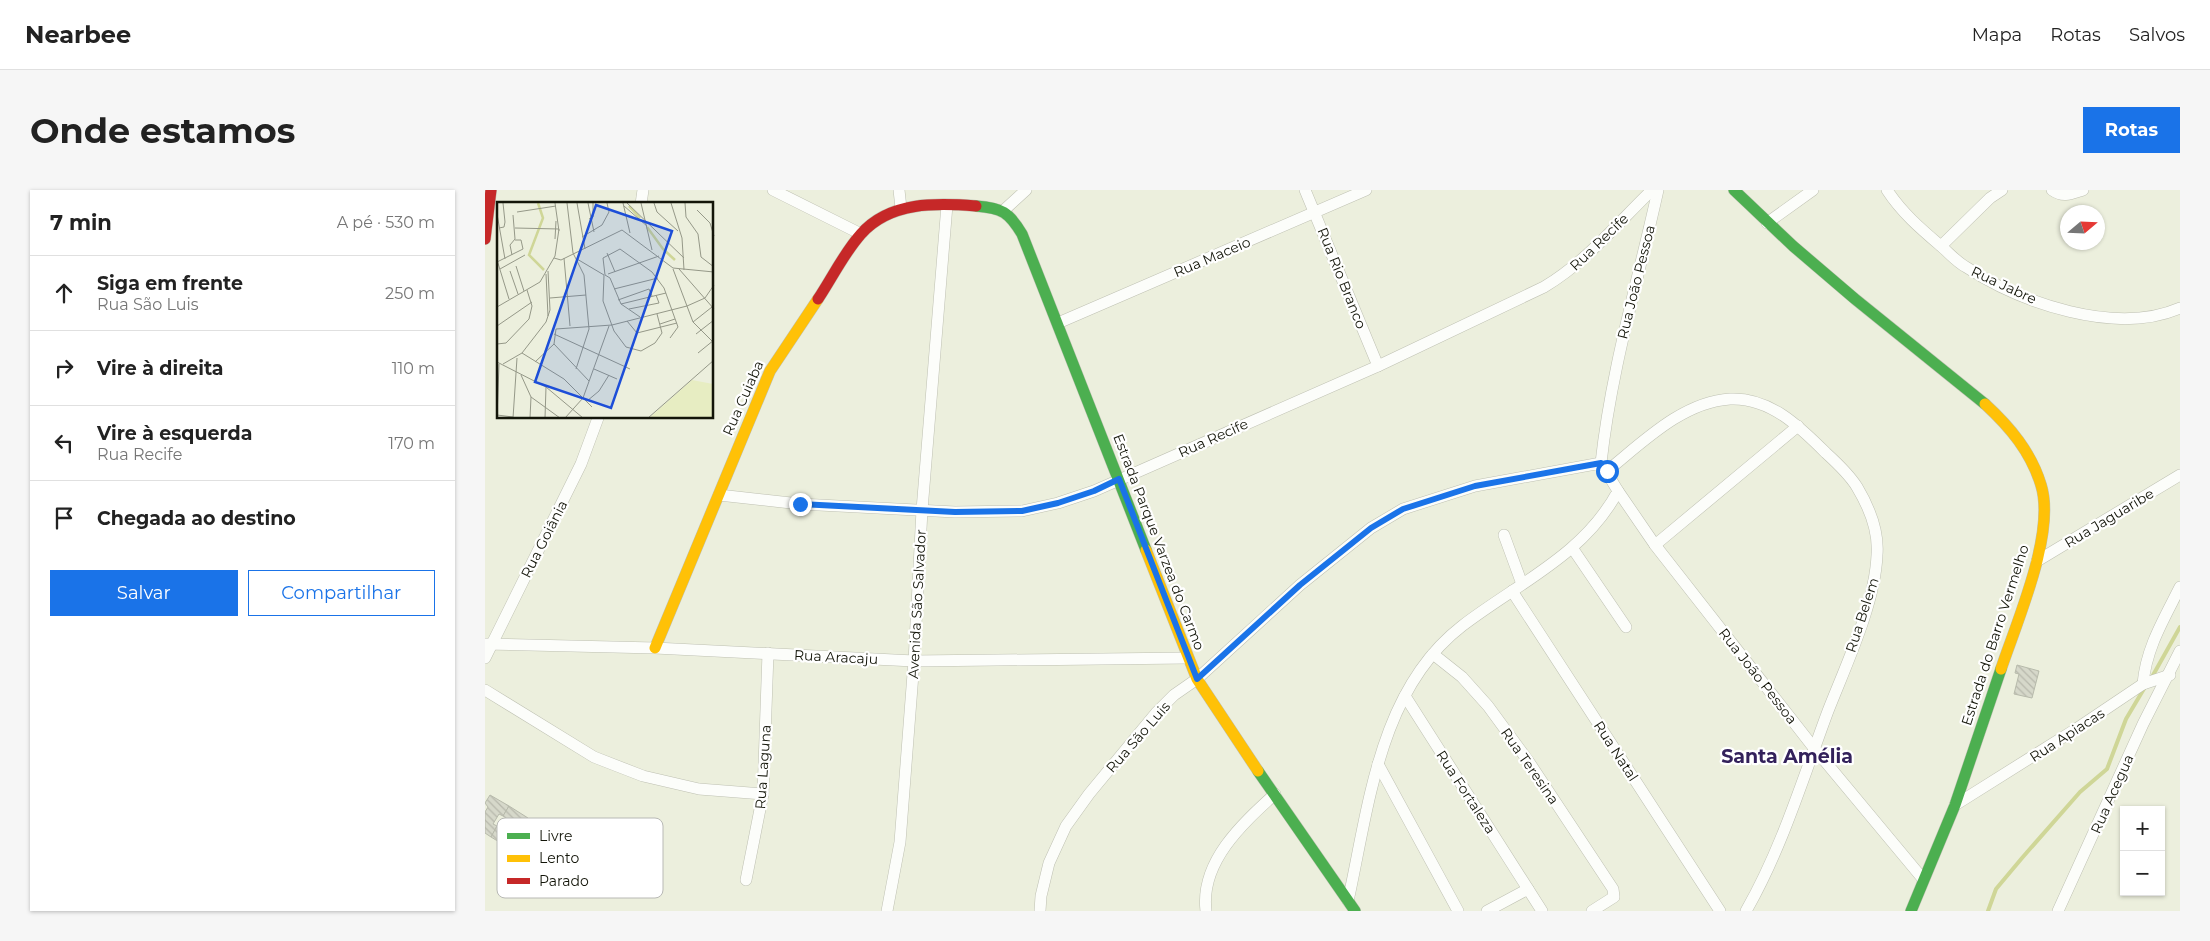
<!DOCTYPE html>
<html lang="pt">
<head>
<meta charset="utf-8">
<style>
  :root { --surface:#fff; --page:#f6f6f6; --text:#222; --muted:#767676; --line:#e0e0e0; --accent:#1a73e8 }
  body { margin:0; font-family:Montserrat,sans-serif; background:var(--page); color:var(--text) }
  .controls { position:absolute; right:15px; bottom:15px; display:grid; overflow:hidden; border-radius:0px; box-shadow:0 1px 4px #0004 }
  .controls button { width:45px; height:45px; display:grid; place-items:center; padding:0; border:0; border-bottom:1px solid var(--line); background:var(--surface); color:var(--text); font:25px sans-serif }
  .compass { position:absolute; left:1575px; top:15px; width:45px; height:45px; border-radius:50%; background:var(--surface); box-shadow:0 1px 4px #0004; rotate:71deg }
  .stop { position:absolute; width:15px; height:15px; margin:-11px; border:4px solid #1a73e8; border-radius:50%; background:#fff }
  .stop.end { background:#1a73e8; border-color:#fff; box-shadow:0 1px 5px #0008 }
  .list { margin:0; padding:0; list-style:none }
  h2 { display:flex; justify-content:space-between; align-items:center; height:65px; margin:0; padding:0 20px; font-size:21px }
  h2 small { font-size:16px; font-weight:400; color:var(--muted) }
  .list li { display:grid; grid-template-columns:32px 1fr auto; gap:15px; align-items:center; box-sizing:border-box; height:75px; padding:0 20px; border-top:1px solid var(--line) }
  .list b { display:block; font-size:19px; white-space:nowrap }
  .list p { margin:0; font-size:16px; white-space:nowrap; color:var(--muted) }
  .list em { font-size:16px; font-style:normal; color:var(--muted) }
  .actions { display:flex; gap:10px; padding:15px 20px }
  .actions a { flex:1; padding:11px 0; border:1px solid var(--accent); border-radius:0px; text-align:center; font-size:18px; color:var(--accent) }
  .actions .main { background:var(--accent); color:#fff }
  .icon { flex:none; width:28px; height:28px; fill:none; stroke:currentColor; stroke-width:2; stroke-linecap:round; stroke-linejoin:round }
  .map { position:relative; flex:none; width:1695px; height:721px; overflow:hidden; border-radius:0px }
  header { display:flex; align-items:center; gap:30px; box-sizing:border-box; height:70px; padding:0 25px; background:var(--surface); border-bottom:1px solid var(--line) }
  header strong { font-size:24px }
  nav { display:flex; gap:28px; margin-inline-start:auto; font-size:18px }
  .intro { display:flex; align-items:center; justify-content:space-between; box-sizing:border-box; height:120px; padding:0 30px }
  h1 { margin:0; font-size:35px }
  .button { padding:12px 22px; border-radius:0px; background:var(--accent); color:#fff; font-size:18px; font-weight:700 }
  main { display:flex; gap:30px; padding:0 30px }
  aside { flex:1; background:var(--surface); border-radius:0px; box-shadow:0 1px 4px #0004 }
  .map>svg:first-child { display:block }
</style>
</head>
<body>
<header>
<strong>Nearbee</strong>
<nav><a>Mapa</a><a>Rotas</a><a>Salvos</a></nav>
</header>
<div class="intro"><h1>Onde estamos</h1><a class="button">Rotas</a></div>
<main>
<aside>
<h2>7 min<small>A pé · 530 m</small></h2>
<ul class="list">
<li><svg class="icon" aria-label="ahead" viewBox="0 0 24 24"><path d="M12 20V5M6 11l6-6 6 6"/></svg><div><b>Siga em frente</b><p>Rua São Luis</p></div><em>250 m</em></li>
<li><svg class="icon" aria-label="right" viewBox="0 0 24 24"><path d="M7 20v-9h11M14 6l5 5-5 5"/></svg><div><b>Vire à direita</b></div><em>110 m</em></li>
<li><svg class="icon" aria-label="left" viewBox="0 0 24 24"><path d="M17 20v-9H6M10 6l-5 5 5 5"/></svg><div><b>Vire à esquerda</b><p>Rua Recife</p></div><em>170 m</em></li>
<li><svg class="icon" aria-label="arrive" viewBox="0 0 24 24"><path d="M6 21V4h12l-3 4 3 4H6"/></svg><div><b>Chegada ao destino</b></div></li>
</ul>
<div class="actions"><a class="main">Salvar</a><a>Compartilhar</a></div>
</aside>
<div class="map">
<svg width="1695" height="721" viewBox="0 0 1695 721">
  <defs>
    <pattern id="building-back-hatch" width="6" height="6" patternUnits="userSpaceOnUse" patternTransform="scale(1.25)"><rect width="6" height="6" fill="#d6d8ca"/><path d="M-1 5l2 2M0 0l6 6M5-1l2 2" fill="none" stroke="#b7b8ac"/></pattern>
  </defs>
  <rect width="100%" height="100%" fill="#ecefdd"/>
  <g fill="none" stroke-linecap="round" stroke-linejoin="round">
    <g stroke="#cfd697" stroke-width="4">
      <polyline points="1667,487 1695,437"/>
      <polyline points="1503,721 1511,699 1537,668 1595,602 1622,579 1641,529 1660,497"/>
    </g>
  </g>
  <g fill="url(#building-back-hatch)" stroke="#b7baab">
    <polygon points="1532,475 1554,481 1547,508 1529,504 1534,484 1530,483"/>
    <polygon points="5,605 24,616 18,626 14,624 8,634 12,636 6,647 0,643 0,622 3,617 0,613"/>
    <polygon points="24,616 43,628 37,638 33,636 27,646 31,648 24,658 6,647 12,636 15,639 21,628 18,626"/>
  </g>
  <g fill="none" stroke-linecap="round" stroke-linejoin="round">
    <defs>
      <g id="street">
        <polyline points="288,0 376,44"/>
        <polyline points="414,0 416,18"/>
        <polyline points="820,0 893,176"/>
        <path d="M1402,0C1417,23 1436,39 1457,57C1465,64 1472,72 1481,77C1536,113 1631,146 1695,118"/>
        <path d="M1567,0C1578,8 1586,4 1598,0"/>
        <polyline points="156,14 158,0"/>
        <polyline points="518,21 541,0"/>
        <polyline points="1282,33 1328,0"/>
        <polyline points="1456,56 1505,8 1517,0"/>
        <polyline points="573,133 881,0"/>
        <path d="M1116,273C1126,180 1153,91 1173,0"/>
        <path d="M1122,281C1157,253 1197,212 1245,209C1285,207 1315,237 1341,263C1352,273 1364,284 1372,297C1384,317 1394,341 1392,365C1390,414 1361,475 1343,521C1318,588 1297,658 1261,721"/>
        <polyline points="1133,301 1170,355 1329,558 1438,689"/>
        <path d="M234,305L315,314L470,322L537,321L573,313L609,301L893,176L1059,97C1101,72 1132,34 1167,0"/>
        <polyline points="1019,345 1037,394"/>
        <polyline points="1170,355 1313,236"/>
        <polyline points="1088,359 1141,437"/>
        <polyline points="1552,371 1695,285"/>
        <polyline points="1027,401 1235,721"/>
        <polyline points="0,454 170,458 429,471 702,468"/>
        <polyline points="948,464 977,487 1003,516 1044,572 1128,699 1129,707 1107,721"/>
        <polyline points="0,468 96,274 113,228"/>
        <path d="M1658,494C1661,458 1679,429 1695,397"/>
        <polyline points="0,500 109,567 158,586 214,599 278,604"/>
        <polyline points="920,506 1057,721"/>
        <polyline points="893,574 973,721"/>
        <polyline points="1470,615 1591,539 1658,494 1685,485"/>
        <polyline points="261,690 278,604 283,463"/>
        <polyline points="402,721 415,652 429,471 437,320 462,15"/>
        <path d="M555,721L556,706L564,673L581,636L604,604L671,523L689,505L712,489L815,395L886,338L918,319L990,296L1116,273L1133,301C1099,365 1033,393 977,436C894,500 884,616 863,711"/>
        <path d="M721,721C715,672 757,634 790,604"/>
        <polyline points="1002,721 1043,699"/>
        <polyline points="1573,721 1658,534 1695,461"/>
      </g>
      <g id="fast">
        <polyline points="1249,0 1308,56 1370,109 1500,214"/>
        <path d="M491,16C517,18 524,22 537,44L661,360"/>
        <polyline points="773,581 870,721"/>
        <polyline points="1426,721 1470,615 1516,479"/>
      </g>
      <g id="slow">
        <path d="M1500,214C1525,237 1546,262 1556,295C1571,343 1532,431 1516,479"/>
        <polyline points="661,360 712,489 773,581"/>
        <polyline points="170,458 285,181 333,109"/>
      </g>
      <g id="jam">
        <polyline points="0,49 6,0"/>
        <path d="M333,109C347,88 359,63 376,44C405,11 452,13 491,16"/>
      </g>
    </defs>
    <use href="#street" stroke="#bec0b2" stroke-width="12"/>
    <use href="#fast" stroke="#bec0b2" stroke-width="12"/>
    <use href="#slow" stroke="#bec0b2" stroke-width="12"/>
    <use href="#jam" stroke="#bec0b2" stroke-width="12"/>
    <use href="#street" stroke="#fcfdfa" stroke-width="11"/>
    <use href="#fast" stroke="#4caf50" stroke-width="11"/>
    <use href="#slow" stroke="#ffc107" stroke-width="11"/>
    <use href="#jam" stroke="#c62828" stroke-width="11"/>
  </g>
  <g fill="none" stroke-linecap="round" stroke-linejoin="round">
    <polyline stroke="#1a73e8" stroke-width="6" points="315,314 470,322 537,321 573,313 609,301 634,289 712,489 815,395 886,338 918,319 990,296 1116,273 1122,281"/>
  </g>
  <g text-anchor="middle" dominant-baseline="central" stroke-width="4.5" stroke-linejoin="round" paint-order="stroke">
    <g font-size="14" fill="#131509" stroke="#fff">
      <text transform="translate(1114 52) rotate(-44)">Rua Recife</text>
      <text transform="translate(727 67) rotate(-23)">Rua Maceio</text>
      <text transform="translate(857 88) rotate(68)">Rua Rio Branco</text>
      <text transform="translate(1151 92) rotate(-76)">Rua João Pessoa</text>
      <text transform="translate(1519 95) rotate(25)">Rua Jabre</text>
      <text transform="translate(258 208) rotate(-66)">Rua Cuiaba</text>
      <text transform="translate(728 248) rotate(-24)">Rua Recife</text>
      <text transform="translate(1624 328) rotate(-31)">Rua Jaguaribe</text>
      <text transform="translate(59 349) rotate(-63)">Rua Goiânia</text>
      <text transform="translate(674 352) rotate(69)">Estrada Parque Varzea do Carmo</text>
      <text transform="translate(432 414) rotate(-87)">Avenida São Salvador</text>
      <text transform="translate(1377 425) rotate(-72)">Rua Belem</text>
      <text transform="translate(1510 445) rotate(-72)">Estrada do Barro Vermelho</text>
      <text transform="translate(351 467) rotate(3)">Rua Aracaju</text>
      <text transform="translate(1273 486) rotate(52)">Rua João Pessoa</text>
      <text transform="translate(1582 545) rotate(-33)">Rua Apiacas</text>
      <text transform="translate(653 547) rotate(-49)">Rua São Luis</text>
      <text transform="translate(1131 561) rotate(57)">Rua Natal</text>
      <text transform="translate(1045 576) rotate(55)">Rua Teresina</text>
      <text transform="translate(278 577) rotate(-86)">Rua Laguna</text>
      <text transform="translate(981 602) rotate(57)">Rua Fortaleza</text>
      <text transform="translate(1627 604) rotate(-66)">Rua Acegua</text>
    </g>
    <g font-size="19" font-weight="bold" fill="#33215b" stroke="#fff">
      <text x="1302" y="566">Santa Amélia</text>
    </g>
  </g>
  <g transform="translate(12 12)">
    <rect width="216" height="216" fill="#ecefdd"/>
    <path d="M195,178L216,182V216H152Z" fill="#e7edc2"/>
    <path fill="none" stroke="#cfd697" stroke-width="2.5" d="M41,1L46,16L32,53L47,68M132,4L143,16M150,25L166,47L178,58"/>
    <path fill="none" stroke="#959888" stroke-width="1" d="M58,1L62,29M70,1L76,51L87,73L92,127L79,167M80,1L88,47M91,1L97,30M126,1L133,31M130,1L187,56M144,1L155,48M157,1L160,10L181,29M174,1L185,36L187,68M188,1L189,15L201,32L204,55L217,65M127,4L150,24M200,8L213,21L217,34M20,10L59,4M0,12L8,57M92,17L96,15V1M2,26L7,25L8,20L6,1M18,26L62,27M85,35L105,23L112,10L110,1M58,37L59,19M110,51L118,70M15,53L13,43L18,37L16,13M57,56L64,58L125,28L176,66L217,70M67,56L73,124M80,57L107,73M0,58L12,97M0,60L26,47L24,38H18M19,64L27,89M3,67L28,53M176,67L196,120L217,141M182,67L217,107M13,69L21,92M49,72L51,114M111,72L162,54M107,73L106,99L117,129L129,145L144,149L158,141L165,131L160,112M108,73L106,56L123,47L155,70L167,86L181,125L173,136M108,73L113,76L124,102L143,115M117,87L161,76M53,96L89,93M121,98L152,87L155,94M124,102L169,91M0,105L43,80L58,54L62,27M132,107L162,101L159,93M130,119L140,131L180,121M196,120L215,105M163,122L178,117M0,124L35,100M59,127L115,123L190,104L208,96L217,83M59,127L57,142L92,179M57,132L133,167M199,132L217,118M0,142L9,141L32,117L35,104L30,88M25,151L67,177L95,205M201,151L217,138M0,160L49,185L86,216M38,160L57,142M6,162L25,151L49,120L53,108L51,69M97,167L120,177M24,173L34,195L33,216M34,195L63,216M90,199L102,189L112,173M0,213L16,215M0,216L2,162M16,216L20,156M48,216L49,185M68,216L86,196L112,124M151,216L217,158"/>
    <path fill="#1d4ed8" fill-opacity="0.15" stroke="#1d4ed8" stroke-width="2.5" d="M99,3L175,29L114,206L38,180Z"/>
    <rect width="216" height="216" fill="none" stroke="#131509" stroke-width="2.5"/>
  </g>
  <rect x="12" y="628" width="166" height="80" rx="8" fill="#fff" stroke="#b8b9b5" stroke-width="1"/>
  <rect x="22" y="643" width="23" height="6" fill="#4caf50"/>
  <rect x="22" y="665" width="23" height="7" fill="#ffc107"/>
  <rect x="22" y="688" width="23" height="6" fill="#c62828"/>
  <g font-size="14" fill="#131509">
    <text x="54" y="651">Livre</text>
    <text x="54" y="673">Lento</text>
    <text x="54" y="696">Parado</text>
  </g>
</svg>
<div class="controls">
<button>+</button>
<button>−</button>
</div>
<svg class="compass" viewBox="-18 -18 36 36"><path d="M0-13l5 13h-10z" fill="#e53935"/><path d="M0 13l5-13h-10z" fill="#767676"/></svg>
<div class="stop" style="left:1122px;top:281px"></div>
<div class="stop end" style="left:315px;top:314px"></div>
</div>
</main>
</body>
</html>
